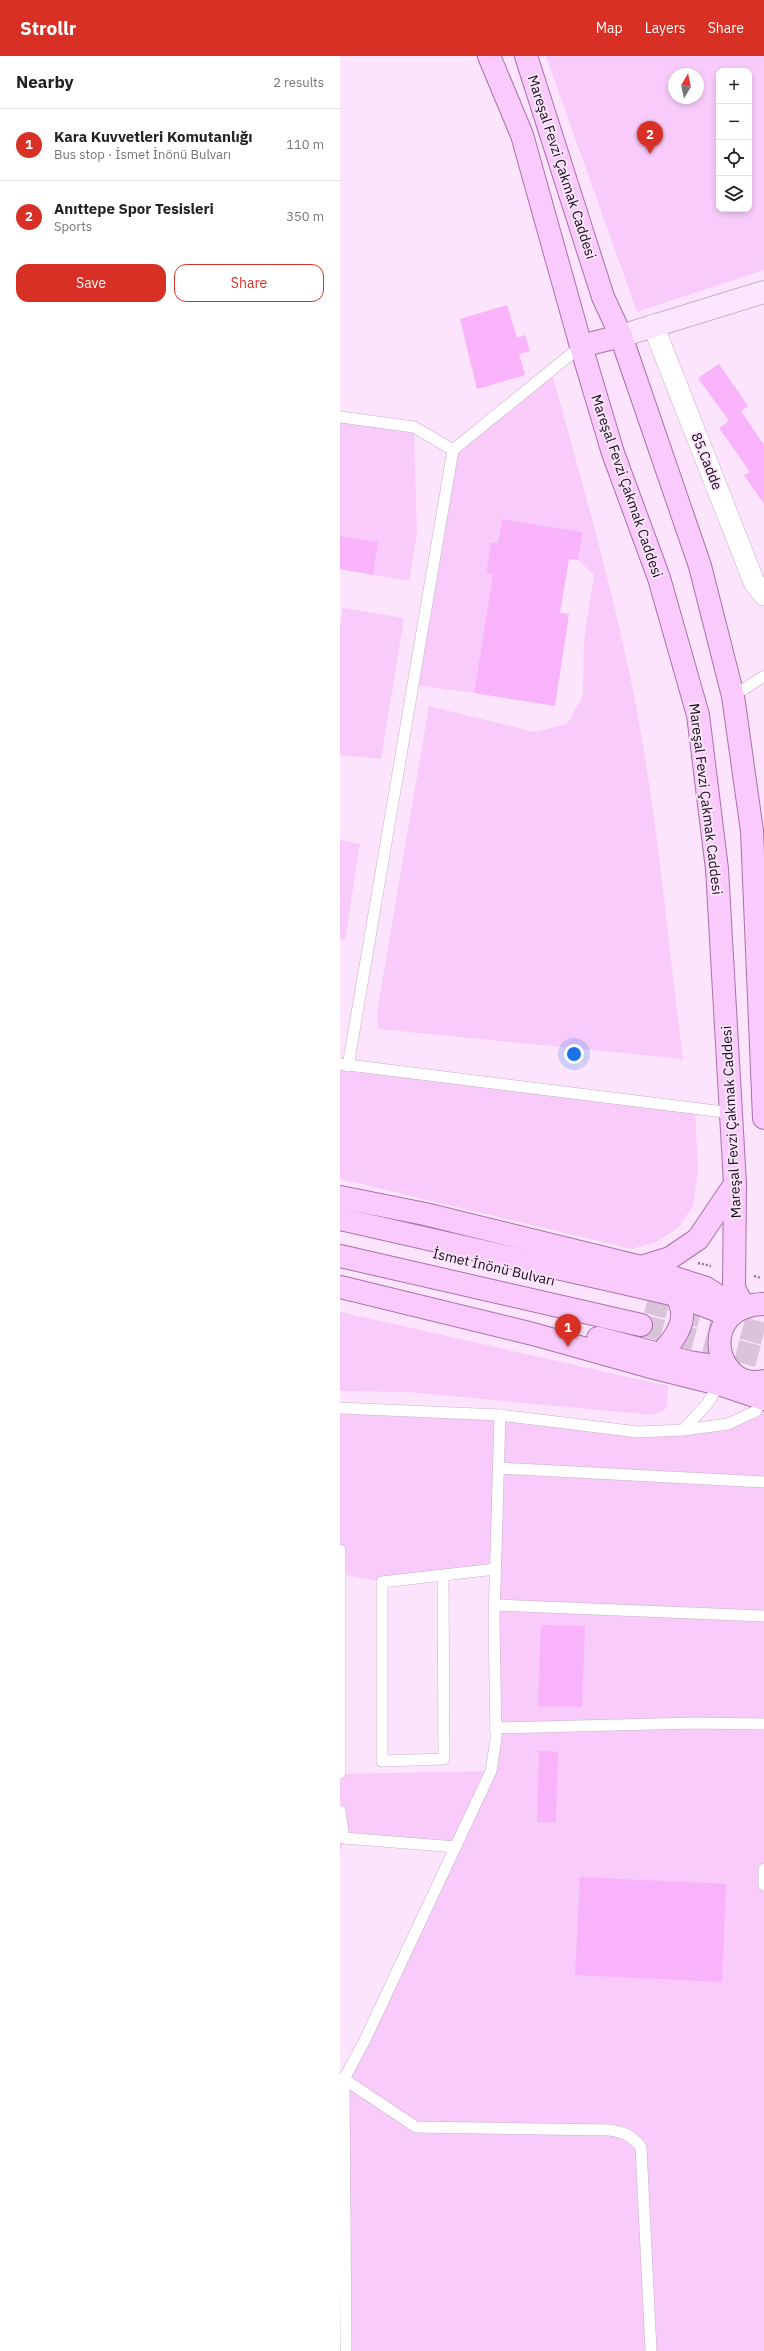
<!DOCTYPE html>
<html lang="en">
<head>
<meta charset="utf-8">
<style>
  :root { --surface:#fff; --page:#f2f2f2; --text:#222; --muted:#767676; --line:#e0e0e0; --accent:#d93025 }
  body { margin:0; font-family:"IBM Plex Sans",sans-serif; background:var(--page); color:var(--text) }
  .controls { position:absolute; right:12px; top:12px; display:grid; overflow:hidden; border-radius:8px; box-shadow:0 2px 6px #0003 }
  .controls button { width:36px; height:36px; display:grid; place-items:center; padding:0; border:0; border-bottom:1px solid var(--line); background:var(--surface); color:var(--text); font:20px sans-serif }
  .compass { position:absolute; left:328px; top:12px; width:36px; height:36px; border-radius:50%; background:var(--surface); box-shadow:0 2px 6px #0003; rotate:9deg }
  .you { position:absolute; left:234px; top:998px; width:14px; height:14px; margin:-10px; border:3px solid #fff; border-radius:50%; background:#1a73e8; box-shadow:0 0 0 6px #1a73e833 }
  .badge { display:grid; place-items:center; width:26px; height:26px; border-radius:50%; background:var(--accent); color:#fff; font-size:13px; font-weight:700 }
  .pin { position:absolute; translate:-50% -33px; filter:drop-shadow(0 1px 2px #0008) }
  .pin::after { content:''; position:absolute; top:21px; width:14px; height:12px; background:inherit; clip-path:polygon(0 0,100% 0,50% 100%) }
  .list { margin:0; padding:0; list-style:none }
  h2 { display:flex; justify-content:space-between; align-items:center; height:52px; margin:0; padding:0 16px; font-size:17px }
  h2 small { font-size:13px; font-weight:400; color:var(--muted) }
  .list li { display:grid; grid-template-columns:26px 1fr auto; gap:12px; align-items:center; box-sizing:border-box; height:72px; padding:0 16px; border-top:1px solid var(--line) }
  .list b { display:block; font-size:15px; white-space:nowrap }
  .list p { margin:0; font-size:13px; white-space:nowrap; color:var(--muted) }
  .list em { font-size:13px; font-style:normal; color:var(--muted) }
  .actions { display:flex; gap:8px; padding:12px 16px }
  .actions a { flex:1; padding:9px 0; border:1px solid var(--accent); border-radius:12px; text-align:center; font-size:14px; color:var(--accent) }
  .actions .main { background:var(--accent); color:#fff }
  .icon { flex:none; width:22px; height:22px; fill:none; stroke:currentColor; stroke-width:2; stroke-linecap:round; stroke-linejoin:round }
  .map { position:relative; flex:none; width:424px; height:2295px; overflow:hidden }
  header { display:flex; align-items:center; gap:24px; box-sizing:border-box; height:56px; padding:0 20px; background:var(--accent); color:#fff }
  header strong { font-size:19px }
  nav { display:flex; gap:22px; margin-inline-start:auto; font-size:14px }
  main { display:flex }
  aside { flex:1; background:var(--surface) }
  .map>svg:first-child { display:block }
</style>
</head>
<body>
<header>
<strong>Strollr</strong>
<nav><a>Map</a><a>Layers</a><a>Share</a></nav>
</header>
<main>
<aside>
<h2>Nearby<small>2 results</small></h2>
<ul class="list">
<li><span class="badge">1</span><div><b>Kara Kuvvetleri Komutanlığı</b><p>Bus stop · İsmet İnönü Bulvarı</p></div><em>110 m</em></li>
<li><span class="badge">2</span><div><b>Anıttepe Spor Tesisleri</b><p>Sports</p></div><em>350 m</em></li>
</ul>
<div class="actions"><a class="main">Save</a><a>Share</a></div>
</aside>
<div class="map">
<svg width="424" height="2295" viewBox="0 0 424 2295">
  <rect width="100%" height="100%" fill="#fce4fd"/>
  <g fill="#f8cbfa" fill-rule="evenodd">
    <path d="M206,0H424V214L297,256ZM379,15H409V153H379ZM334,18H358V42H334Z"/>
    <path d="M211,314C240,419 270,523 292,629C317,752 327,879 343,1003L38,973L37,956L89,650L194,676L227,668L243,640L244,584L254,519L238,504L243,476L163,463L158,487L151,486L146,516L153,518L134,637L73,629L113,394Z"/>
    <polygon points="0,361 74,371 77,477 69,525 33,519 38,486 0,480"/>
    <polygon points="3,552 64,562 41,703 0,699 0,570"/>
    <polygon points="0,784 20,788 5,884 0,883"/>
    <polygon points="0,1008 355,1053 358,1114 353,1150 338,1172 316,1186 292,1193 0,1123"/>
    <polygon points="0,1256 328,1330 327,1352 313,1359 68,1336 0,1335"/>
    <polygon points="424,1343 424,2295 0,2295 0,2023 116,1791 4,1783 0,1796 0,1718 151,1715 156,1513 42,1526 1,1518 0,1717 0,1352 161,1359 298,1376 388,1368"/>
  </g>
  <g fill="#f8b3fb">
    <polygon points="167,249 177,282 185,279 190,295 179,298 185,319 137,333 120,263"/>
    <polygon points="379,308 408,350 401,355 424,389 424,448 404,419 410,416 379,372 389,365 358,322"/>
    <polygon points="162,463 243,476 238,504 229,503 220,557 229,558 215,650 134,637 153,518 146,517 151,486 158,487"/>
    <polygon points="0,480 38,486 33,519 0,513"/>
    <polygon points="201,1569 245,1570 242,1651 198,1650"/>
    <polygon points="199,1695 218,1696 216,1766 197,1766"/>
    <polygon points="240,1821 386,1828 382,1926 235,1919"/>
  </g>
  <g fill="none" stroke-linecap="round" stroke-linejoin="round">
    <g stroke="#d9c4da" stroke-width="22" stroke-dasharray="22 11" stroke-linecap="butt">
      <polyline points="307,1246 424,1278"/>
      <polyline points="301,1269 424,1302"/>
    </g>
    <defs>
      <g id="lane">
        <polyline points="0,361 74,371 113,394 241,290"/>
        <polyline points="393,640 424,620"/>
        <polyline points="0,1008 392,1057"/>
        <polyline points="8,1010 113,394"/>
        <polyline points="0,1352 160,1359"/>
        <polyline points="343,1374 367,1348 381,1326"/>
        <polyline points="158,1412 424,1426"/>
        <polyline points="0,1494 0,1717"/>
        <polyline points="103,1519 104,1703 42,1705 42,1526 156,1513"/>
        <polyline points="155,1549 424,1560"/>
        <polyline points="155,1672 354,1667 424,1668"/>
        <polyline points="0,1755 4,1782 116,1791"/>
        <polyline points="424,1813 424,1829"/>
        <path d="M0,2023H4L76,2071L269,2074C284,2076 291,2079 301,2091L311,2295"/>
        <polyline points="6,2295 4,2023 24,1986 151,1715 156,1683 154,1564 160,1359 298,1376 343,1374 388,1368 416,1355 423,1339"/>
      </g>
      <polyline id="street" points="313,269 414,526 424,539"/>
      <polyline id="secondary" points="281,280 424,236"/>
      <g id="primary">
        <polyline points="149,0 182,79 241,290 273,397 319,522 358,659 377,813 395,1128 394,1232 404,1251"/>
        <polyline points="186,0 263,241 281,280 360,510 393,640 412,775 424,1062"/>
        <polyline points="241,290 281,280"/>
        <polyline points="0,1141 85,1158 301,1211 366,1232 398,1253"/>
        <polyline points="0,1163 336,1239 389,1259"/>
        <polyline points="0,1200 301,1269"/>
        <polyline points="301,1211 330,1202 358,1183 395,1128"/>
        <polyline points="0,1231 193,1278 307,1310 379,1328 424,1343"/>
        <path d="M424,1248C357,1249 373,1336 424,1325"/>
        <polyline points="258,1282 349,1306 388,1312"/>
        <path d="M321,1297C338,1280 350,1261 336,1239"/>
      </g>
    </defs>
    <use href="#lane" stroke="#c8b0c8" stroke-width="12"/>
    <use href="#street" stroke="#c8b0c8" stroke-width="22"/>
    <use href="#secondary" stroke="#c8b0c8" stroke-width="24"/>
    <use href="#primary" stroke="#a771aa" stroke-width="24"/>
    <g stroke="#8c7c8d" stroke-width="2.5" stroke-dasharray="2 2" stroke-linecap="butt">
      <polyline points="358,1207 371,1210"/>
      <polyline points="414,1220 421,1222"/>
    </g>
    <use href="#lane" stroke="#fff" stroke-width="11"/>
    <use href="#street" stroke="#fff" stroke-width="21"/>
    <use href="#secondary" stroke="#fce5fe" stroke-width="22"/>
    <use href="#primary" stroke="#facafd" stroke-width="22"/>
  </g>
  <g text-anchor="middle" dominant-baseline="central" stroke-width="4" stroke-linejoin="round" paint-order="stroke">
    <g font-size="14" fill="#140c15" stroke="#fce4fd">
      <text transform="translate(222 111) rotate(72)">Mareşal Fevzi Çakmak Caddesi</text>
      <text transform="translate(367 405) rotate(68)">85.Cadde</text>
      <text transform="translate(287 430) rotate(71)">Mareşal Fevzi Çakmak Caddesi</text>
      <text transform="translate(366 743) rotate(83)">Mareşal Fevzi Çakmak Caddesi</text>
      <text transform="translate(391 1066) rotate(-93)">Mareşal Fevzi Çakmak Caddesi</text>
      <text transform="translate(154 1211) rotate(13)">İsmet İnönü Bulvarı</text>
    </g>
  </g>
</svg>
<div class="controls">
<button>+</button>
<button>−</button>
<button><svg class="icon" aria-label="locate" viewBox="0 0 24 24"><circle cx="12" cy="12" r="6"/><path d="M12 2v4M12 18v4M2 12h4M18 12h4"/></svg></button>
<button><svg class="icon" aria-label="layers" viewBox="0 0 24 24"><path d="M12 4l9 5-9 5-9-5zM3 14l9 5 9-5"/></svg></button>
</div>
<svg class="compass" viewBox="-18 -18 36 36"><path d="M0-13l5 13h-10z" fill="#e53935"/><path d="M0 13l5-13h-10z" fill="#767676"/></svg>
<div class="you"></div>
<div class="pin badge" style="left:228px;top:1291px">1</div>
<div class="pin badge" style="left:310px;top:98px">2</div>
</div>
</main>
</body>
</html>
